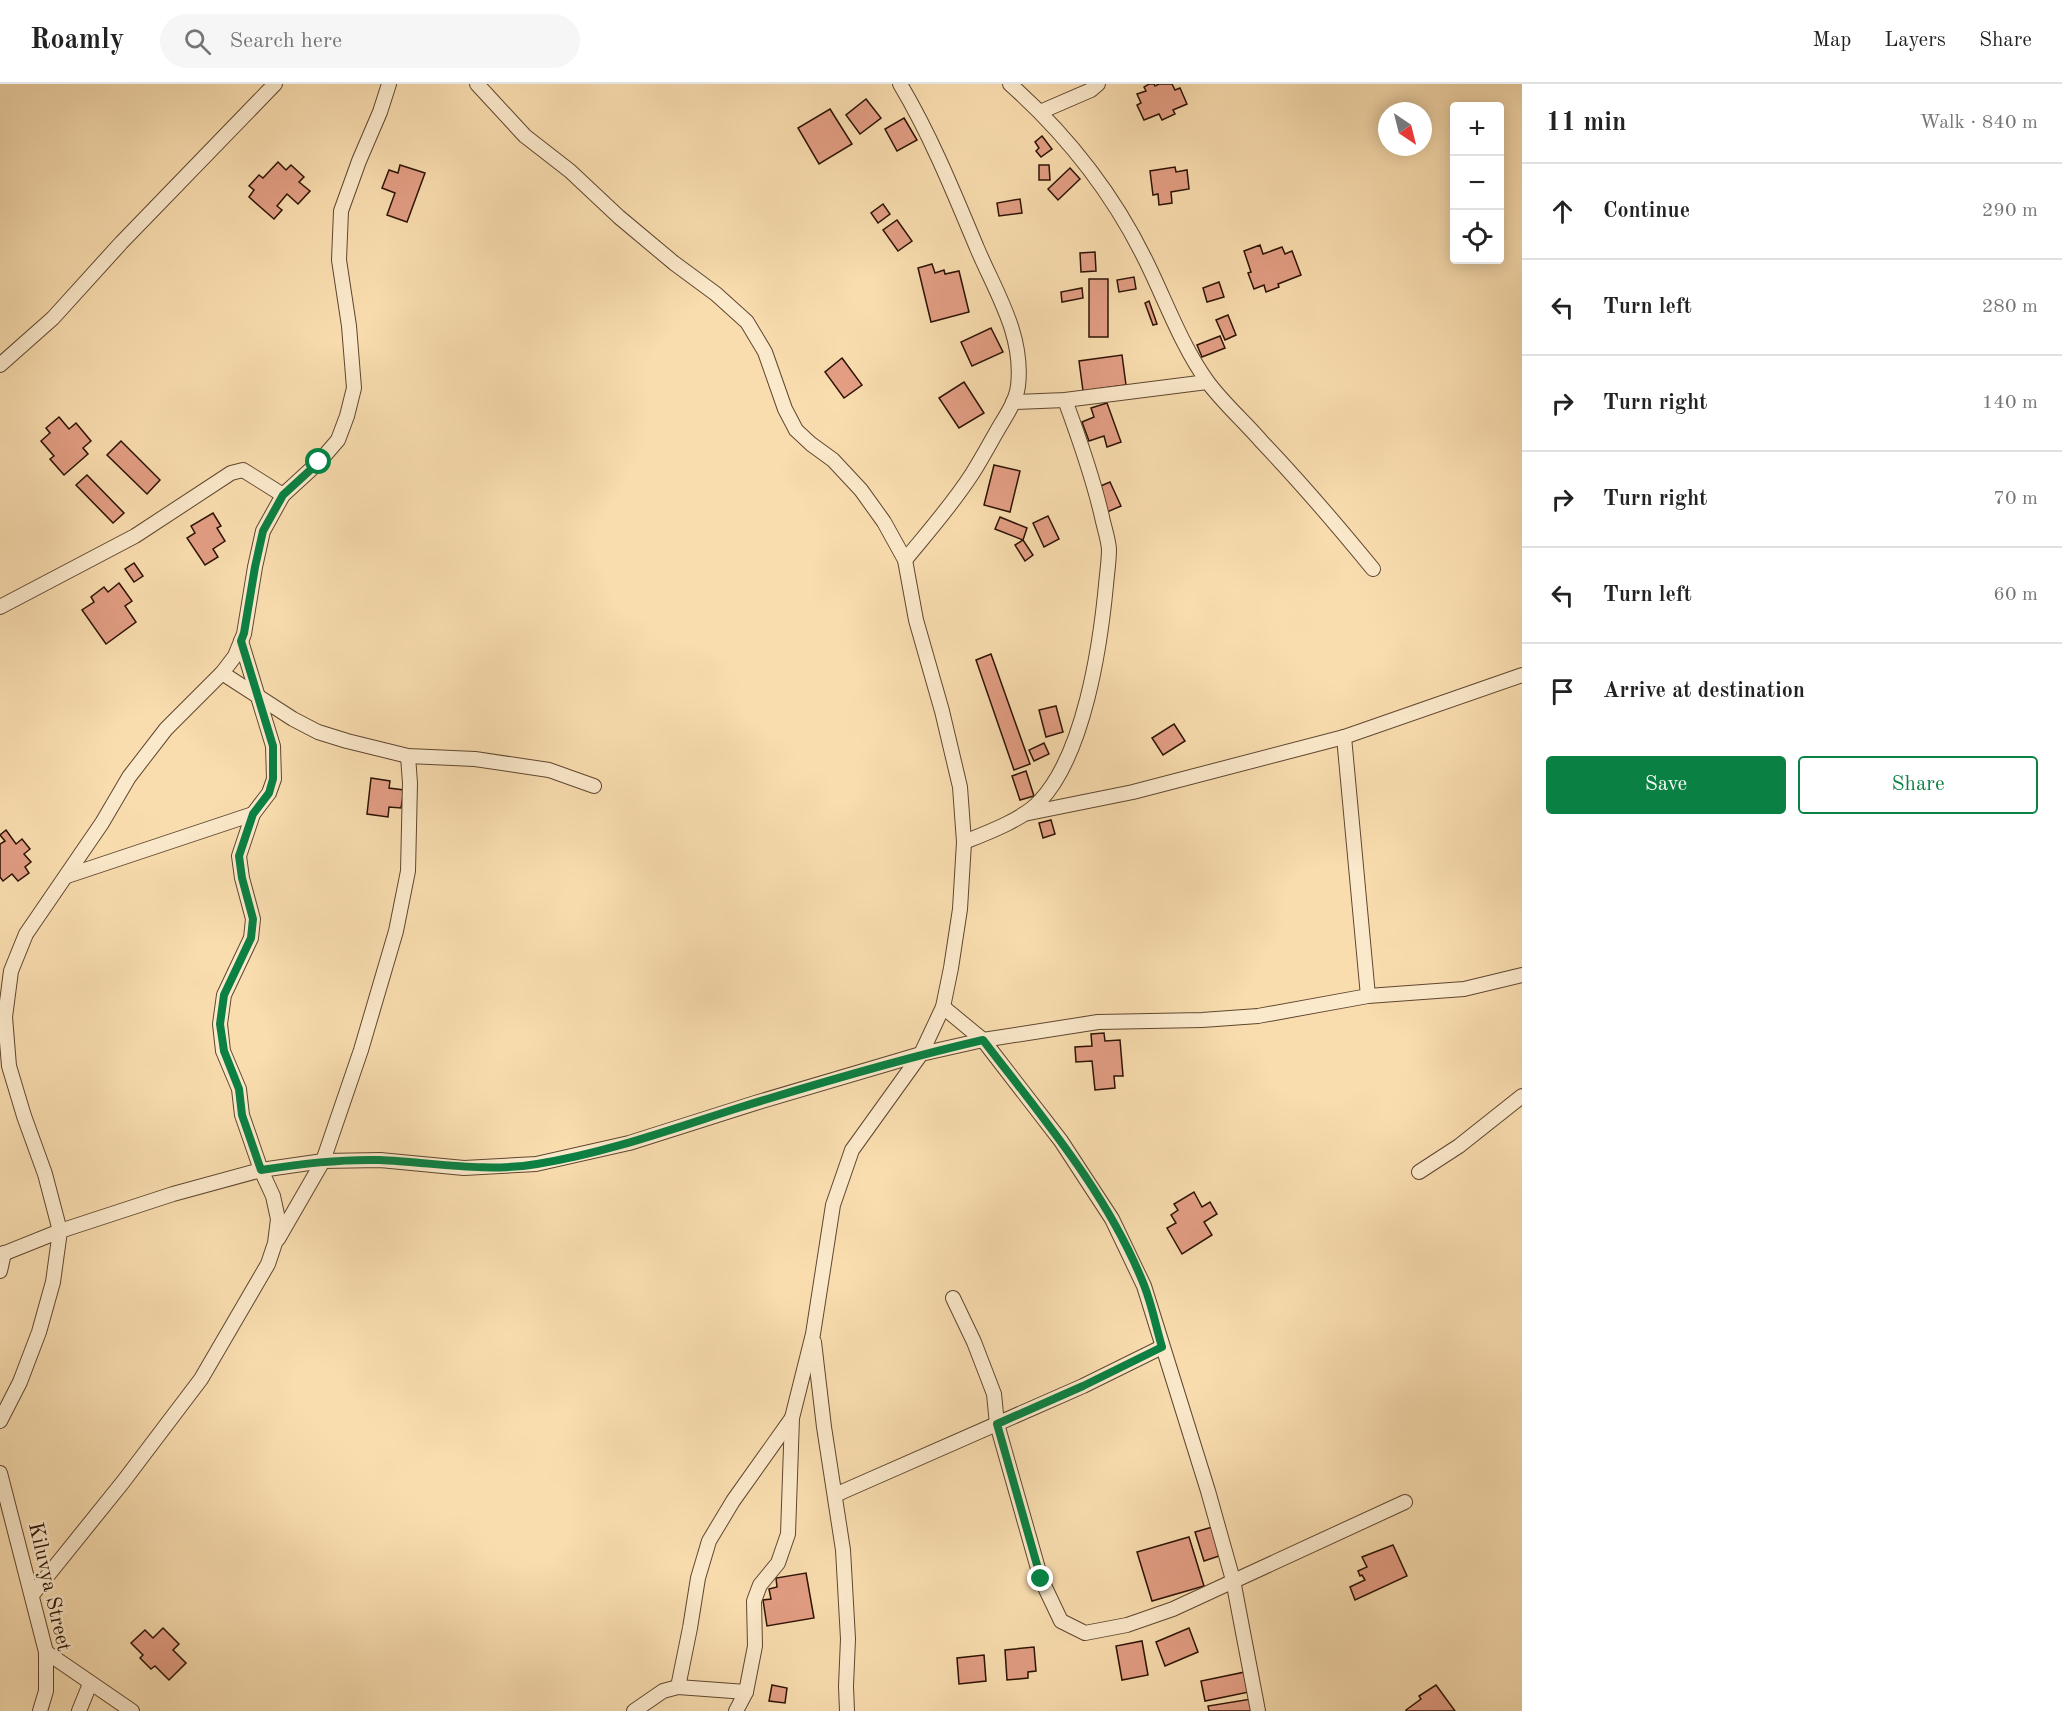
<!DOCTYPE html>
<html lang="en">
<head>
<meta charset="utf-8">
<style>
  :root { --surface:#fff; --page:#f6f6f6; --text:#222; --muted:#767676; --line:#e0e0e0; --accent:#0b8043 }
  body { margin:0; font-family:"Old Standard TT",serif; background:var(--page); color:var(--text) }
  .controls { position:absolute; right:18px; top:18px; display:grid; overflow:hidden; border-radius:6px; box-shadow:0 3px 15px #0003 }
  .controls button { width:54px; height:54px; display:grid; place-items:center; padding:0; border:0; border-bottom:2px solid var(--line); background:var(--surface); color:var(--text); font:30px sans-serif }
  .compass { position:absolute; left:1378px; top:18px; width:54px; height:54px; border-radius:50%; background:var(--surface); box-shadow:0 3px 15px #0003; rotate:145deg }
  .stop { position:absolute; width:18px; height:18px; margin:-14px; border:4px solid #0b8043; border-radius:50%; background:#fff }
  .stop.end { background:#0b8043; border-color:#fff; box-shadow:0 2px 6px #0008 }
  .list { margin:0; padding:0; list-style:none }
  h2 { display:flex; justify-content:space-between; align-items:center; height:78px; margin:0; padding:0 24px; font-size:26px }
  h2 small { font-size:20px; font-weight:400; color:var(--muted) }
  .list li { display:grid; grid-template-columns:39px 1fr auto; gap:18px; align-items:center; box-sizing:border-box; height:96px; padding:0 24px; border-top:2px solid var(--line) }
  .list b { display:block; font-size:22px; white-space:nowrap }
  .list em { font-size:20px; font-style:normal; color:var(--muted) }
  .actions { display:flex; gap:12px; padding:18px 24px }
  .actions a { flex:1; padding:14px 0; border:2px solid var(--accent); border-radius:6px; text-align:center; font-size:21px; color:var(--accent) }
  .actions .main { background:var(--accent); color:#fff }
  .icon { flex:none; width:33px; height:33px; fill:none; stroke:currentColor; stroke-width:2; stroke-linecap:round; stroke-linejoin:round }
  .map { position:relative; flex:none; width:1522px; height:1627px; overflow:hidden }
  header { display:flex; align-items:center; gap:36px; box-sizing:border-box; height:84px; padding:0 30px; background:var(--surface); border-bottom:2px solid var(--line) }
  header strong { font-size:28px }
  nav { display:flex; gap:33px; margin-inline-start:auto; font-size:21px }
  .search { width:420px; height:54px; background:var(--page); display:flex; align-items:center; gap:15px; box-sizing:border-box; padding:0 21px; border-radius:33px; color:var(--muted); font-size:22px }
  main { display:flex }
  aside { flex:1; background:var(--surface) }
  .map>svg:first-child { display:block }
</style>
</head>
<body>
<header>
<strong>Roamly</strong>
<div class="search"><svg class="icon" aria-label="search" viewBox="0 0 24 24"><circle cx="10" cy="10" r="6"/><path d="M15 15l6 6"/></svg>Search here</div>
<nav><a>Map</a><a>Layers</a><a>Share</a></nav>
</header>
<main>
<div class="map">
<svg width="1522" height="1627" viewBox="0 0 1522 1627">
  <rect width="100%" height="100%" fill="#f9ddaf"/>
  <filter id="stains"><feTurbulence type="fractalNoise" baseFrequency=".00333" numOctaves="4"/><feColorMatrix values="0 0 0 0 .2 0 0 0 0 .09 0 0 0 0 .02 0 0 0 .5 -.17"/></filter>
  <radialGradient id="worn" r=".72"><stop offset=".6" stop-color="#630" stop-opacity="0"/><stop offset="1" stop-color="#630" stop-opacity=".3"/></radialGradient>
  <g fill="#e39e84" stroke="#2c1304" stroke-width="1.5">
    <polygon points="1149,0 1154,0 1155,2 1159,0 1172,0 1175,6 1180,4 1187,20 1173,26 1175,30 1162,36 1159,30 1144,36 1137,21 1141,19 1137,10 1146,7 1144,3"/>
    <polygon points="866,15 881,34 860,50 846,31"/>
    <polygon points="830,25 852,60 819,80 798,44"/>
    <polygon points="904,34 917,56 897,67 885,45"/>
    <polygon points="1042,52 1052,65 1041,73 1036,67 1039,64 1035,58"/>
    <polygon points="278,78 286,86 291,81 304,93 299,98 310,107 298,120 287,110 277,122 282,126 274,135 249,113 254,106 249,102 259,91 263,94"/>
    <polygon points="400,81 425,89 407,138 387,131 395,109 382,104 389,86 398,89"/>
    <polygon points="1039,81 1049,81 1050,96 1039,96"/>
    <polygon points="1175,83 1176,88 1187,86 1189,105 1171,108 1172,119 1159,121 1158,110 1153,111 1150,87"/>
    <polygon points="1070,84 1080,95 1058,116 1048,105"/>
    <polygon points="1020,115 1022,129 999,132 997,119"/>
    <polygon points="883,120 890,130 878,139 871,129"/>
    <polygon points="897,136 912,157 898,167 883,146"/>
    <polygon points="1260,161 1263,170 1282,163 1285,170 1292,167 1301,191 1278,200 1279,203 1266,208 1264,201 1254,205 1248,189 1251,188 1244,167"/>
    <polygon points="1095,168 1096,187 1081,188 1080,169"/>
    <polygon points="932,180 935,189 944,186 945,190 959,187 969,228 931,238 918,184"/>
    <polygon points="1134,193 1136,205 1119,208 1117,196"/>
    <rect x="1089" y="195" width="19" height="58"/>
    <polygon points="1219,198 1224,213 1207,218 1203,204"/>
    <polygon points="1082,204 1083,214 1062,218 1061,208"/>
    <polygon points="1149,217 1157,240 1153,241 1145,219"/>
    <polygon points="1228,231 1236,251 1225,256 1216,236"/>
    <polygon points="991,244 1003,268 972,282 961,258"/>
    <polygon points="1220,252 1225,264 1202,273 1197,261"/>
    <polygon points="1122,271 1126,301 1083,307 1079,277"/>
    <polygon points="842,274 862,301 844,314 825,288"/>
    <polygon points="964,298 984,329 959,344 939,314"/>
    <polygon points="1107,319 1121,358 1107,363 1104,352 1089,357 1082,338 1094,333 1091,324"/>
    <polygon points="59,333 69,345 76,339 91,357 83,364 88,370 64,391 50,375 54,372 41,357 50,349 46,344"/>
    <polygon points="121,357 160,396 147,410 107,371"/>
    <polygon points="994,381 1020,387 1010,428 984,421"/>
    <polygon points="87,391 124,429 113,439 76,401"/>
    <polygon points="1110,398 1121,422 1107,428 1096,404"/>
    <polygon points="213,429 221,442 217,444 225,457 213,465 218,473 205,481 187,454 195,449 191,442"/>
    <polygon points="1048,432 1059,455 1044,463 1033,439"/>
    <polygon points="1000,433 1027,444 1023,456 995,445"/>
    <polygon points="1023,456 1033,471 1025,477 1015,461"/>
    <polygon points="134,479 143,492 134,498 125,485"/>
    <polygon points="119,499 132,517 125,522 136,538 106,560 82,526 94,518 91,513 104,503 108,508"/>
    <polygon points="991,570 1030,680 1014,686 976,576"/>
    <polygon points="1056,622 1063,648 1046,653 1039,626"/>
    <polygon points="1174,640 1185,657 1163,671 1152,654"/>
    <polygon points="1044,659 1049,670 1034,677 1029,666"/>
    <polygon points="1026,687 1034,712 1020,716 1012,692"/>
    <polygon points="371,694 390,697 389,704 404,706 401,724 389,723 388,733 367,730"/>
    <polygon points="1051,736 1055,750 1043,754 1039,739"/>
    <polygon points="6,746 16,760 22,755 30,765 24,770 31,778 25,783 29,789 18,797 12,790 3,797 0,793 0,760 5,757 0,751"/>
    <polygon points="1104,949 1105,957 1120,956 1123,992 1114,992 1115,1004 1095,1006 1092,977 1076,978 1075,963 1092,962 1091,950"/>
    <polygon points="1194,1108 1202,1123 1210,1118 1217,1130 1204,1138 1212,1151 1182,1170 1167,1144 1176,1139 1171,1131 1178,1126 1174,1120"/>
    <polygon points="1216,1442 1225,1470 1204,1477 1195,1448"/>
    <polygon points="1189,1453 1204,1502 1152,1517 1137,1468"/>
    <polygon points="1393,1461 1407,1492 1355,1516 1350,1503 1365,1496 1362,1491 1360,1492 1358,1487 1367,1483 1362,1473"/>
    <polygon points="806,1489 814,1534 767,1542 763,1516 771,1515 769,1505 777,1503 776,1494"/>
    <polygon points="163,1544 179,1560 173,1566 186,1579 169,1596 155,1582 151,1585 140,1574 143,1571 131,1559 145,1546 153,1554"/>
    <polygon points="1189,1544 1198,1568 1165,1582 1156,1558"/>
    <polygon points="1142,1557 1148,1591 1122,1596 1116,1562"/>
    <polygon points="1034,1563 1036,1587 1028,1588 1028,1594 1007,1596 1005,1566"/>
    <polygon points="984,1571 986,1597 959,1600 957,1574"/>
    <polygon points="1245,1588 1249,1608 1205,1617 1201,1597"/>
    <polygon points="772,1601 787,1604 785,1619 769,1617"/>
    <polygon points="1436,1601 1455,1627 1407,1627 1406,1626 1421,1615 1419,1612"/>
    <polygon points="1251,1615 1252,1627 1209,1627 1208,1622"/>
  </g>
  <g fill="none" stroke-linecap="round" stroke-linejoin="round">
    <defs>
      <g id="minor">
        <polyline points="477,0 525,52 570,87 619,133 674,179 716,210 747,238 765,268 785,325 796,346 811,360 833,376 861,406 884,438 905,476 916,536 942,627 960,703 964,758 960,825 951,884 943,923 921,970 852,1066 833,1121 813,1250 792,1334 788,1450 778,1479 760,1501 754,1517 755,1562 746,1608 736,1627"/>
        <path d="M900,0C931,52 954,109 977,164C996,209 1024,251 1018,302C1016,318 1005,333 997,347C989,361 981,376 972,390C952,421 928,448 905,476"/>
        <path d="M1010,0C1066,50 1112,108 1145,175C1165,215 1181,261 1207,297C1222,318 1245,338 1262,358C1301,399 1337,441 1373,485"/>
        <polyline points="1040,28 1091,6 1098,0"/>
        <polyline points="0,281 53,234 121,159 275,0"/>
        <polyline points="1013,318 1065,316 1207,298"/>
        <polyline points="0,523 135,452 231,389 243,386 283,411"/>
        <polyline points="222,589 293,635 318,648 347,657 408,672 475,675 549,686 594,702"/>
        <polyline points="1344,653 1368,912"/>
        <polyline points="1024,730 1133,708 1344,653 1522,591"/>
        <path d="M964,758C987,749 1024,735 1040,717C1084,670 1100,564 1106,501C1107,489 1109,477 1109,465C1108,454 1104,443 1102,433C1093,393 1079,354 1065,316"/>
        <polyline points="67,792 253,730"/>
        <polyline points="943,923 983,956 1061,1057 1112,1135 1144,1202 1208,1407 1233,1496 1258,1627"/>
        <polyline points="1419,1088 1459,1062 1522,1012"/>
        <polyline points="278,1155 323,1077 361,966 396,847 408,787 410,699 408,672"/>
        <polyline points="0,1171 60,1147 173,1110 261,1086 323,1077 380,1076 464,1084 536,1080 629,1059 755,1019 921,970 983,956 1098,938 1202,936 1258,932 1368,912 1464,905 1522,891"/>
        <polyline points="0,1187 4,1169"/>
        <polyline points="953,1214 974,1258 994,1310 997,1340 1041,1495 1061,1537 1085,1549 1127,1541 1173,1525 1405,1418"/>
        <polyline points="814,1258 824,1343 843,1466 848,1555 846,1602 847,1627"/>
        <polyline points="0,1337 20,1298 39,1248 53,1198 60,1147 45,1090 24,1032 9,982 5,933 11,887 26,850 102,739 129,693 166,645 222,589 235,572 244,550 255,483 263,447 283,411 319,378 338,356 347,332 354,304 349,242 339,176 341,127 359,77 380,28 389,0"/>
        <polyline points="0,1389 46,1568 46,1607 40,1627"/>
        <polyline points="835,1411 1083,1302 1162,1263"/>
        <polyline points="32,1511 123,1398 201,1295 268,1180 275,1159 278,1135 273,1112 261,1086 242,1031 239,1005 223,967 220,940 224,911 251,854 253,835 242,794 239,772 253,730 269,709 274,695 273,662 241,557"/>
        <polyline points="46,1568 132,1627"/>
        <polyline points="678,1603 690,1544 698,1494 709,1457 733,1417 792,1334"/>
        <polyline points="79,1627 90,1600"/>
        <polyline points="634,1627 663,1607 678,1603 746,1608"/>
      </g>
    </defs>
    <use href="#minor" stroke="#5f462f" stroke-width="16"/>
    <use href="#minor" stroke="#fbe9cb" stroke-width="14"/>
  </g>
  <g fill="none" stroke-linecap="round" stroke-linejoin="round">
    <path stroke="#0b8043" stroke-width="8" d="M319,378L283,411L263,447L255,483L244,549L241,557L273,662V695L269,709L253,730L239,772L242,794L253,835L251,854L224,911L220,940L224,967L239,1005L242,1031L261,1086C301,1080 339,1075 379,1076C432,1078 484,1089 537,1080C606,1069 672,1045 738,1024C819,999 900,975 983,956C1042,1033 1108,1110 1144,1201C1152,1221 1156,1243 1162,1263L1083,1302L997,1340L1041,1495"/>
  </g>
  <g text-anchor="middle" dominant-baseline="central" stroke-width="5" stroke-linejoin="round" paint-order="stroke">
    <g font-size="21" fill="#2c1304" stroke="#fbe9cb">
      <text transform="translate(49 1503) rotate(77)">Kiluvya Street</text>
    </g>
  </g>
  <rect width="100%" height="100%" filter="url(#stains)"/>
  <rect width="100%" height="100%" fill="url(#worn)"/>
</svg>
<div class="controls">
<button>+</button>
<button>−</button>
<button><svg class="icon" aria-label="locate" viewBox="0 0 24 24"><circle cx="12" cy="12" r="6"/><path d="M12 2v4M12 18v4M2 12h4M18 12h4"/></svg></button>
</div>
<svg class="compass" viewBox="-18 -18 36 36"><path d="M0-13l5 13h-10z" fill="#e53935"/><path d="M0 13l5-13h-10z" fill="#767676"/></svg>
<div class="stop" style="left:319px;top:378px"></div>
<div class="stop end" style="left:1041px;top:1495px"></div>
</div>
<aside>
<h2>11 min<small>Walk · 840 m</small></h2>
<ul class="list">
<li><svg class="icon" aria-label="ahead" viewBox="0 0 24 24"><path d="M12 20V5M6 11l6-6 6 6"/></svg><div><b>Continue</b></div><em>290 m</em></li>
<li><svg class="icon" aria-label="left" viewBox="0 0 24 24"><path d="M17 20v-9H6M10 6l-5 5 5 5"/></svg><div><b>Turn left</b></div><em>280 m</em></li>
<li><svg class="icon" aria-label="right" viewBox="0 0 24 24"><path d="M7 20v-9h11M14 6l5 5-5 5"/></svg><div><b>Turn right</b></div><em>140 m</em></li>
<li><svg class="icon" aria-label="right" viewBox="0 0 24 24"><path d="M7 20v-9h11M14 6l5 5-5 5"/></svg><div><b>Turn right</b></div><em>70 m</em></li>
<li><svg class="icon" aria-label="left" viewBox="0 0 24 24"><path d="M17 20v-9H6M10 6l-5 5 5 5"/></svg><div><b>Turn left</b></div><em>60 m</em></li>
<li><svg class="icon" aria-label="arrive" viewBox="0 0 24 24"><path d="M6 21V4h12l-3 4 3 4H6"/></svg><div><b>Arrive at destination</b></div></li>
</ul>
<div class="actions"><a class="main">Save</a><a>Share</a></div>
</aside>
</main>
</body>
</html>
